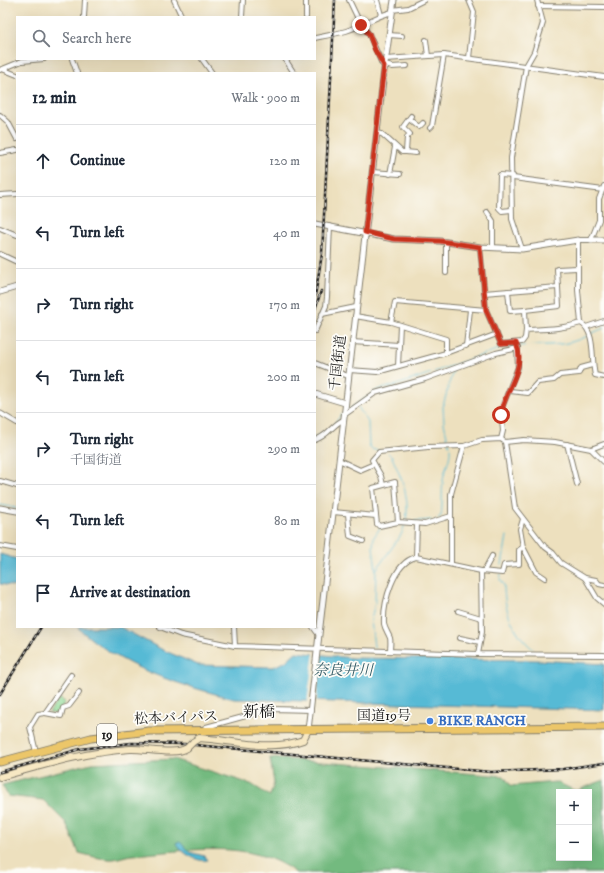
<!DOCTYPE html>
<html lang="en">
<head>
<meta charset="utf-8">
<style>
  :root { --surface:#fff; --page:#f2f2f3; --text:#1f2937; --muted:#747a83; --line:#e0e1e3 }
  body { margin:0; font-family:"IM FELL DW Pica","Noto Serif JP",serif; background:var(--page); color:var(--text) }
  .controls { position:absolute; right:12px; bottom:12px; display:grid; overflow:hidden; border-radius:0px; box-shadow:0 4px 16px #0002 }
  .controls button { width:36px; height:36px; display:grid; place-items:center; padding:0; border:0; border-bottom:1px solid var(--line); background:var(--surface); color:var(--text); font:20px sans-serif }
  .stop { position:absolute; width:12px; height:12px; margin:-9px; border:3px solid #c8321e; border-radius:50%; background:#fff }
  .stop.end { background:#c8321e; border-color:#fff; box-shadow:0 1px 4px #0008 }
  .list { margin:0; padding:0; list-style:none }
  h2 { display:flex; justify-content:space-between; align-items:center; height:52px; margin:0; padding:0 16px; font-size:17px }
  h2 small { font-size:13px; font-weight:400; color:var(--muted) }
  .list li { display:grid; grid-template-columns:26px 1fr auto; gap:12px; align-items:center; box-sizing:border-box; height:72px; padding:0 16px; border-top:1px solid var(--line) }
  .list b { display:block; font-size:15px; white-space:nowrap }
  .list p { margin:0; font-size:13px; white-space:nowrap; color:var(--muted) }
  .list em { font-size:13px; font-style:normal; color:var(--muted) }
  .icon { flex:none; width:22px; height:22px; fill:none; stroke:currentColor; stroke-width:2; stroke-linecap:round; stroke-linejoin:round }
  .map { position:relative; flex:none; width:604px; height:873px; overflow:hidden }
  .search { position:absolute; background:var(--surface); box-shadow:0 4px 16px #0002; left:16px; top:16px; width:300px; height:44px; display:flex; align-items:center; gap:10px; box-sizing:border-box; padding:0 14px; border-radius:0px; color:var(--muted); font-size:15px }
  .panel { position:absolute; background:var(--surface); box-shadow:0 4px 16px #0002; left:16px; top:72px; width:300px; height:556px; border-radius:0px }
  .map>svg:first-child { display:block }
</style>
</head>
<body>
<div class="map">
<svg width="604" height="873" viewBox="0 0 604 873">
  <rect width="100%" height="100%" fill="#fdfcf7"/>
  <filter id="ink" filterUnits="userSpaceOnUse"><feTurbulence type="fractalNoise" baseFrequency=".025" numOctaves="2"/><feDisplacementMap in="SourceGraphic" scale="8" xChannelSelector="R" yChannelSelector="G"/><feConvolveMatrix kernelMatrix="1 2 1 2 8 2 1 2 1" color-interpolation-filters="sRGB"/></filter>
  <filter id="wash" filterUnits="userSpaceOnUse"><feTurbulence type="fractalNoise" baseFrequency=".012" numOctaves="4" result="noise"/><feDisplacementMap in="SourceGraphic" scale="16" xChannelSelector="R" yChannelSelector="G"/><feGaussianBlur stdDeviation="0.9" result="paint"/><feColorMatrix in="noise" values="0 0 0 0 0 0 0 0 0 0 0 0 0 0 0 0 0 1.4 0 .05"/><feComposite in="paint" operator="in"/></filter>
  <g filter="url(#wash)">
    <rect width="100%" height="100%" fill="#ede0be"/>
    <polygon fill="#8fda96" stroke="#567b59" points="59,698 65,702 58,714 49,713"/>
    <path fill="#73ba7f" stroke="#486b4e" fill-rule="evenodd" d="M270,758L504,776L511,786L556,782L576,791L604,780V873H296C251,838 186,851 133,855C125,855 117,860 109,859C99,859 88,855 79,853L66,823L43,800L8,796L2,785L92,763L173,759L251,784L270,796L274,783ZM559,792H589V858H559Z"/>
    <g fill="#56bad5" stroke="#396b78">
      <polygon points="0,554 17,559 17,587 0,584"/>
      <path d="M77,627H120L163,650L198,665L273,667L285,662L296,652L352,658L537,660L604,664V710L234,699C174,683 123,669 77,627Z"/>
      <path d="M177,842H180L189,852L204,856L207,860C198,863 181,852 176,844Z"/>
    </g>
    <polygon fill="#ede0be" points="314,652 321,652 316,704 307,703"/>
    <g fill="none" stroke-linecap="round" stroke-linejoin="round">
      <g stroke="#56bad5" stroke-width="1">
        <polyline points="590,334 604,328"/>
        <path d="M518,346C545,344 563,348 587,336"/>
        <polyline points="358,407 368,422 369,446 371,449 380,451"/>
        <polyline points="348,410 377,390 397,385 502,348 515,346"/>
        <polyline points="334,424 342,414"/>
        <polyline points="315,437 321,435"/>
        <polyline points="449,445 444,423 443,406 453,370"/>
        <path d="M388,453L392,457C402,480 410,496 406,521"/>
        <polyline points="0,505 17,508"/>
        <path d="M438,518L441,516C443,503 441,489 444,475C446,466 451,458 450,448"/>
        <polyline points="415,521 431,520"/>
        <polyline points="502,565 507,536"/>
        <polyline points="376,570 401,535 405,524"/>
        <path d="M501,574L500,580L504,585C504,610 513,633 533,649"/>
        <polyline points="374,647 371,620 375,602 376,570 373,547 374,537 380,528"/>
      </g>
    </g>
  </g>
  <g filter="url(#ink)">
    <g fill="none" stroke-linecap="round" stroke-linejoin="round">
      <defs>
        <g id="minor">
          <polyline points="174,0 182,17"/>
          <polyline points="306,0 306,17"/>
          <polyline points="349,0 361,25 369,34 382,64 392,67 407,66"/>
          <polyline points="377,0 381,15"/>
          <polyline points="538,6 604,7"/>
          <polyline points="392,10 408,8 424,0"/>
          <polyline points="84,17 85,0"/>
          <polyline points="242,17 243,0"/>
          <polyline points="389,35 402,36"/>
          <path d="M315,38C325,36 336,34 346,31C362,26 376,16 392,12"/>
          <polyline points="426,40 428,56"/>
          <polyline points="469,58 474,12 469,0"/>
          <polyline points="72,59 77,73"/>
          <polyline points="202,59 212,73"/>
          <polyline points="285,59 294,73"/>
          <polyline points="386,59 444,55 604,77"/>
          <polyline points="2,69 17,75"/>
          <polyline points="0,70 22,61 44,59"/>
          <polyline points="0,115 8,122 17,139"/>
          <polyline points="409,119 419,127 423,123"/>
          <polyline points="430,128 432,126 444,55"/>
          <polyline points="377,133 382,134 402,152 406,152 407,137 410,134 403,127 411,116"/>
          <polyline points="406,152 416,153"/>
          <polyline points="0,153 17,150"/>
          <polyline points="372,172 400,174"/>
          <polyline points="390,174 395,147"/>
          <polyline points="513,178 603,190"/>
          <path d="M604,186L599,199V220L591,240H578V290L581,323C596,332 591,360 595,375L604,377"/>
          <polyline points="0,195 17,194"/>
          <polyline points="511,210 502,211 499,208 500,175 513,176"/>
          <polyline points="487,212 493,221 493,248"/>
          <polyline points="0,228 17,235"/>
          <polyline points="446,242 446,273"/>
          <path d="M480,247L486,310L501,344L522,342L525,338L526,330C545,329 563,329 581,323"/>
          <polyline points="522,249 512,219 511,158 526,66 534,52 543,23 537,0"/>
          <polyline points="0,254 17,262"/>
          <polyline points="508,291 510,311 525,310"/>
          <polyline points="484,293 558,287"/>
          <polyline points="322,314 356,307"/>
          <polyline points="355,316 391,322 446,339 446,353"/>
          <polyline points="391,322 395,302 486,310"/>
          <polyline points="586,327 604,321"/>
          <polyline points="526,330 525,310 559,306 557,269 577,268"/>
          <polyline points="315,331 326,306 327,297 330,226"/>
          <polyline points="352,342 399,345"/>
          <polyline points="466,346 470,310"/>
          <polyline points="315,363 348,376"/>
          <polyline points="398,366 400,325"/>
          <polyline points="349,370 377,372 446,353 497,334"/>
          <polyline points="510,391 528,393 538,382 554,380 560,375 579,373 581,368 592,365"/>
          <polyline points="0,413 17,423"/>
          <polyline points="344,415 375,393 425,379 496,353 518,348"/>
          <polyline points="501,439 503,431 501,410 518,367 517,347"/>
          <path d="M315,440C328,436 332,425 343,420"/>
          <polyline points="505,442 515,508 545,547 553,553 561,563 585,578 597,598 604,604"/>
          <polyline points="567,444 577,484"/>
          <polyline points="591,449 604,462"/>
          <polyline points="339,460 360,470 374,464"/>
          <polyline points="0,481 17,486"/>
          <polyline points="383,485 381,476 372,460 379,452 428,447 464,446"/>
          <polyline points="333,512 376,516"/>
          <polyline points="348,514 350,536 363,541"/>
          <polyline points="398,522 395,482 373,488 377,524 379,526 398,522 425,524 451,516"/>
          <polyline points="0,546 17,549"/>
          <polyline points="523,547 536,572 545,578"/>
          <polyline points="416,557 417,524"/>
          <polyline points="451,564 451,494 464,446 482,440 501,439 505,442 524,440 555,442 591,449 604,444"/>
          <polyline points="484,571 492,556"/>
          <polyline points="585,578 596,580 599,584 604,585"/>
          <polyline points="458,611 481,618"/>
          <polyline points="160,627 181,635 235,646 478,654 604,655"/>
          <polyline points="234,627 235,646"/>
          <polyline points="313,627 319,635"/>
          <polyline points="460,638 480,642"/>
          <path d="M390,651C390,647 391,642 390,638C388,633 385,629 384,624C383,603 393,563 416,557L481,571L502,573L504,565L519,564V550L523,547L520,529L523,519"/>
          <polyline points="478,654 482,632 481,571"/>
          <polyline points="45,713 61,716 63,708 69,706 79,693"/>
          <polyline points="202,730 206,727 272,709 311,710"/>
          <polyline points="36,752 30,727 38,714 45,713 71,675"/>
        </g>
        <g id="tertiary">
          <polyline points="315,224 394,239 440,241 480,247 522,249 578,240"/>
          <polyline points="591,240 604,240"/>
          <polyline points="0,292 17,287"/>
          <polyline points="315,394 345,403"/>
          <polyline points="0,508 17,511"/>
          <polyline points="308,730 384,71 394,0"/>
        </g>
        <g id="secondary">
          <path d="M193,742L199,738C232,740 271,752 303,740L308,730"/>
          <path d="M0,777C43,765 85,752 130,749C144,748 176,756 187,748"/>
        </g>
        <polyline id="trunk" points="0,762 91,738 149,731 604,727"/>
      </defs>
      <use href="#minor" stroke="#847e6d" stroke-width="6"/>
      <use href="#tertiary" stroke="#847e6d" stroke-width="7"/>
      <use href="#secondary" stroke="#847e6d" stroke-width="8"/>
      <use href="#trunk" stroke="#847e6d" stroke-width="9"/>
      <use href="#minor" stroke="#fff" stroke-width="4"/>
      <use href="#tertiary" stroke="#fff" stroke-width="5"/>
      <use href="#secondary" stroke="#f7e8c3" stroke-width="6"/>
      <use href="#trunk" stroke="#ecc669" stroke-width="7"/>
      <defs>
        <g id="rail">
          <polyline points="315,296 322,254 335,0"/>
          <polyline points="315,309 321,291"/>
          <polyline points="0,694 41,627"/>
          <polyline points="0,772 80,749 131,743 184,744 491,772 563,769 604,763"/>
        </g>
      </defs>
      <use href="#rail" stroke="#1c1c1c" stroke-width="2.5"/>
      <use href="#rail" stroke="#fdfcf7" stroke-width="1" stroke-dasharray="3" stroke-linecap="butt"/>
      <defs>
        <polyline id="secondary-bridge" points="187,748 193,742"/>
      </defs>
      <use href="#secondary-bridge" stroke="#847e6d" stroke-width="8" stroke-linecap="butt"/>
      <use href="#secondary-bridge" stroke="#f7e8c3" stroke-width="6"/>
    </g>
  </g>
  <g fill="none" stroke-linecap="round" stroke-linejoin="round" filter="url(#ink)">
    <path stroke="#c8321e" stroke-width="5" d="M361,25L369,34L375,50L384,66L365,232L394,239L440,241L480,247L486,310L501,344L516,343C527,369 504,390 501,415"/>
  </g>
  <circle fill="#3f7fe0" stroke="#fdfcf7" stroke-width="1.5" cx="430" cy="721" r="4"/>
  <g text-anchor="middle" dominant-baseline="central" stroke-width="3.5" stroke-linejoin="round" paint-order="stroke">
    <rect fill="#fdfcf7" stroke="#605f5e" stroke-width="1" x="97" y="724" width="20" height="22" rx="3"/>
    <g font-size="13" font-weight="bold" fill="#1c1c1c">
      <text x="107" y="735">19</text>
    </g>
    <g font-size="14" fill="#1c1c1c" stroke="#fdfcf7">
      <text transform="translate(338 363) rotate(-83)">千国街道</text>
      <text x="384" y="716">国道19号</text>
      <text transform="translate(176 718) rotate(-2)">松本バイパス</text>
    </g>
    <g font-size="14" font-weight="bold" fill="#366cbe" stroke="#fdfcf7" text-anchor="start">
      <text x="438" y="721">BIKE RANCH</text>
    </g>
    <g font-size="15" font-style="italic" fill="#335b66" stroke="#fdfcf7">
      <text x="343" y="670">奈良井川</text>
    </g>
    <g font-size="16" fill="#1c1c1c" stroke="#fdfcf7">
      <text x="259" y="712">新橋</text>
    </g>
  </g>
</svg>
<div class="controls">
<button>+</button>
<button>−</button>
</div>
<div class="stop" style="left:501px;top:415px"></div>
<div class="stop end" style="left:361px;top:25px"></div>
<div class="search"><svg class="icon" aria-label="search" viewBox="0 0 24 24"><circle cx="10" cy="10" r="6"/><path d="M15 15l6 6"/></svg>Search here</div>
<section class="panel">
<h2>12 min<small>Walk · 900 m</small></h2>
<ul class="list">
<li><svg class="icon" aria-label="ahead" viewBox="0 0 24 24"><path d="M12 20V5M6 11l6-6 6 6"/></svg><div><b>Continue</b></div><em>120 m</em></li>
<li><svg class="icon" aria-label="left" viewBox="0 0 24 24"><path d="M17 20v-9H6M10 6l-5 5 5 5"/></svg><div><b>Turn left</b></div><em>40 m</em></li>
<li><svg class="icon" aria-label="right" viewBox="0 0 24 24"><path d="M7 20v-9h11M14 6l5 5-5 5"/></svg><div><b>Turn right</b></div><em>170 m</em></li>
<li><svg class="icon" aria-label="left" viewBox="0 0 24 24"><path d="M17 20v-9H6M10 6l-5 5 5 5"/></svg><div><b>Turn left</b></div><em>200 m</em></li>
<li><svg class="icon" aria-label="right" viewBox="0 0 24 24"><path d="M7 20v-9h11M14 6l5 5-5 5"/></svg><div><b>Turn right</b><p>千国街道</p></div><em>290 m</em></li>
<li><svg class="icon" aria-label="left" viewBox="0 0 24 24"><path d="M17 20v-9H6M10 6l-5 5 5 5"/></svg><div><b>Turn left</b></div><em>80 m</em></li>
<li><svg class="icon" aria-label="arrive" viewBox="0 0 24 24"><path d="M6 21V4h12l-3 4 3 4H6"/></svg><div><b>Arrive at destination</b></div></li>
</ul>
</section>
</div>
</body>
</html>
